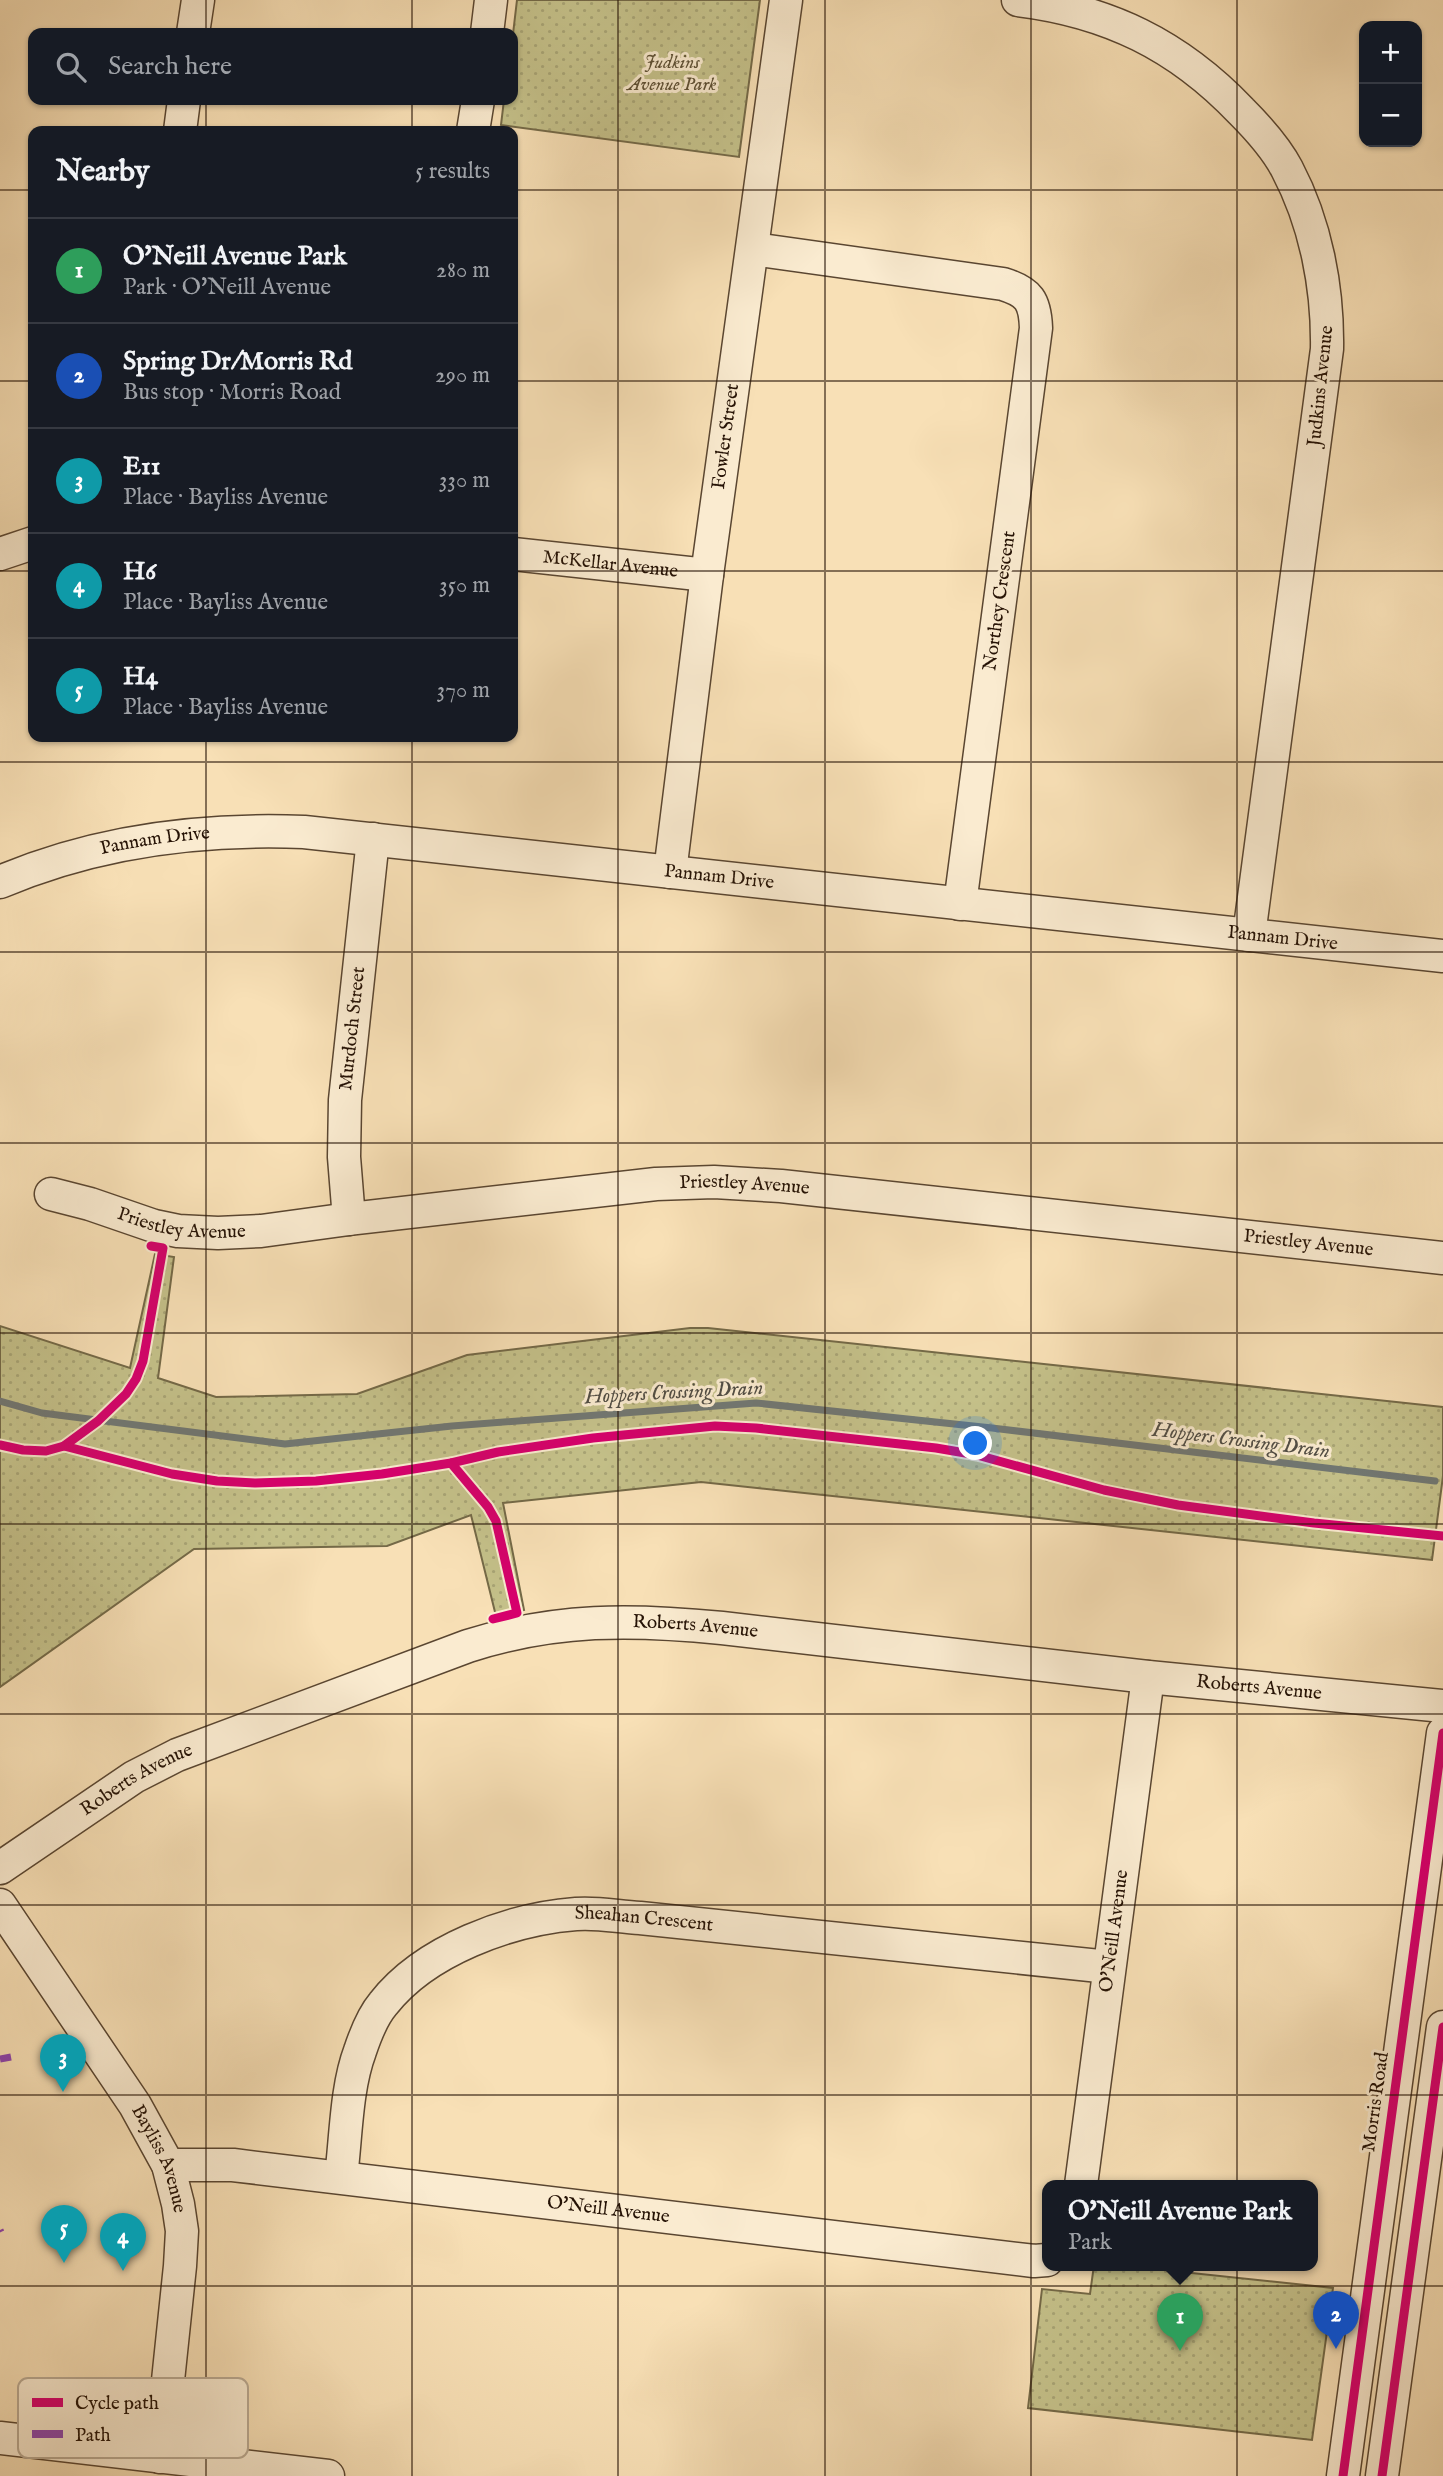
<!DOCTYPE html>
<html lang="en">
<head>
<meta charset="utf-8">
<style>
  :root { --surface:#171b24; --page:#242831; --text:#f1f3f6; --muted:#9ea1a6; --line:#363941; --accent:#c59692 }
  body { margin:0; font-family:"IM FELL English",serif; background:var(--page); color:var(--text) }
  .controls { position:absolute; right:21px; top:21px; display:grid; overflow:hidden; border-radius:14px; box-shadow:0 2px 5px #0004 }
  .controls button { width:63px; height:63px; display:grid; place-items:center; padding:0; border:0; border-bottom:2px solid var(--line); background:var(--surface); color:var(--text); font:35px sans-serif }
  .you { position:absolute; left:976px; top:1444px; width:24px; height:24px; margin:-18px; border:5px solid #fff; border-radius:50%; background:#1a73e8; box-shadow:0 0 0 10px #1a73e833 }
  .badge { display:grid; place-items:center; width:46px; height:46px; border-radius:50%; background:var(--accent); color:#fff; font-size:23px; font-weight:700 }
  .pin { position:absolute; translate:-50% -58px; filter:drop-shadow(0 2px 4px #0008) }
  .pin::after { content:''; position:absolute; top:37px; width:24px; height:21px; background:inherit; clip-path:polygon(0 0,100% 0,50% 100%) }
  .popup { position:absolute; left:1042px; top:2180px; width:276px; height:91px; box-sizing:border-box; display:grid; place-content:center; border-radius:14px; background:var(--surface); filter:drop-shadow(0 2px 5px #0005); font-size:23px; white-space:nowrap; color:var(--muted) }
  .popup b { font-size:26px; color:var(--text) }
  .popup::after { content:''; position:absolute; left:50%; top:100%; margin-left:-14px; border:14px solid transparent; border-top-color:var(--surface) }
  .list { margin:0; padding:0; list-style:none }
  h2 { display:flex; justify-content:space-between; align-items:center; height:91px; margin:0; padding:0 28px; font-size:30px }
  h2 small { font-size:23px; font-weight:400; color:var(--muted) }
  .list li { display:grid; grid-template-columns:46px 1fr auto; gap:21px; align-items:center; box-sizing:border-box; height:105px; padding:0 28px; border-top:2px solid var(--line) }
  .list b { display:block; font-size:26px; white-space:nowrap }
  .list p { margin:0; font-size:23px; white-space:nowrap; color:var(--muted) }
  .list em { font-size:23px; font-style:normal; color:var(--muted) }
  .icon { flex:none; width:38px; height:38px; fill:none; stroke:currentColor; stroke-width:2; stroke-linecap:round; stroke-linejoin:round }
  .map { position:relative; flex:none; width:1443px; height:2476px; overflow:hidden }
  .search { position:absolute; background:var(--surface); box-shadow:0 2px 5px #0004; left:28px; top:28px; width:490px; height:77px; display:flex; align-items:center; gap:18px; box-sizing:border-box; padding:0 24px; border-radius:14px; color:var(--muted); font-size:26px }
  .panel { position:absolute; background:var(--surface); box-shadow:0 2px 5px #0004; left:28px; top:126px; width:490px; height:616px; border-radius:14px }
  .map>svg:first-child { display:block }
</style>
</head>
<body>
<div class="map">
<svg width="1443" height="2476" viewBox="0 0 1443 2476">
  <defs>
    <pattern id="park-dots" width="8" height="8" patternUnits="userSpaceOnUse" patternTransform="scale(1.75)"><rect width="8" height="8" fill="#c4c089"/><path d="M2 2h.1M6 6h.1" fill="none" stroke="#a8a475" stroke-width="1.8" stroke-linecap="round"/></pattern>
  </defs>
  <rect width="100%" height="100%" fill="#f8e0b6"/>
  <filter id="stains"><feTurbulence type="fractalNoise" baseFrequency=".00286" numOctaves="4"/><feColorMatrix values="0 0 0 0 .2 0 0 0 0 .09 0 0 0 0 .02 0 0 0 .5 -.17"/></filter>
  <radialGradient id="worn" r=".72"><stop offset=".6" stop-color="#630" stop-opacity="0"/><stop offset="1" stop-color="#630" stop-opacity=".3"/></radialGradient>
  <g fill="url(#park-dots)" stroke="#746947" stroke-width="2">
    <polygon points="517,0 760,0 739,157 501,125 504,100 513,100 513,34"/>
    <polygon points="155,1254 174,1257 158,1378 216,1397 357,1394 467,1355 690,1328 708,1328 1443,1407 1443,1476 1432,1560 701,1482 503,1503 524,1610 496,1616 471,1515 387,1546 194,1549 0,1687 0,1326 130,1368"/>
    <polygon points="1094,2265 1116,2265 1333,2288 1312,2440 1028,2408 1042,2289 1090,2294"/>
  </g>
  <g fill="none" stroke-linecap="round" stroke-linejoin="round">
    <polyline stroke="#717772" stroke-width="7" points="0,1401 42,1413 285,1444 452,1426 756,1403 992,1428 1435,1481"/>
    <defs>
      <g id="minor">
        <path d="M1018,0C1108,11 1178,45 1241,111C1258,128 1276,148 1287,169C1316,224 1328,288 1327,349L1249,935"/>
        <polyline points="193,33 198,0"/>
        <polyline points="487,33 491,0"/>
        <polyline points="180,131 184,100"/>
        <polyline points="473,131 478,100"/>
        <path d="M753,249L1003,284C1029,292 1035,301 1036,328L960,904"/>
        <polyline points="0,554 33,543"/>
        <path id="s1" d="M513,554L707,575"/>
        <path id="s2" d="M670,872L707,575L786,0"/>
        <path id="s3" d="M0,882C96,841 200,828 304,832L1443,956"/>
        <path id="s4" d="M51,1194L90,1204L154,1226L178,1231L218,1233L261,1231L349,1219L656,1184L714,1182L781,1186L1443,1258"/>
        <path id="s5" d="M349,1219L344,1157L345,1100L373,839"/>
        <path id="s6" d="M0,1868L134,1777L177,1755L468,1646C556,1618 632,1619 722,1628L1148,1677L1443,1706"/>
        <path id="s7" d="M0,1905L135,2105L168,2165L178,2204L182,2231L180,2266L160,2457"/>
        <path id="s8" d="M168,2165H233L1034,2261L1047,2260"/>
        <path id="s9" d="M341,2177C346,2138 346,2088 360,2051C365,2036 372,2017 383,2004C425,1950 510,1919 576,1914C597,1912 619,1917 640,1918L1109,1967"/>
        <path id="s10" d="M1081,2185L1148,1677"/>
        <polyline points="0,2438 328,2476"/>
        <polyline points="1343,2476 1443,1733"/>
        <polyline points="1382,2476 1443,2027"/>
      </g>
    </defs>
    <use href="#minor" stroke="#5a4631" stroke-width="35"/>
    <use href="#minor" stroke="#faebd0" stroke-width="32"/>
    <g stroke="#8e44ad" stroke-width="7" stroke-dasharray="14 7" stroke-linecap="butt">
      <polyline points="0,2059 11,2057"/>
      <polyline points="0,2230 1,2232"/>
    </g>
    <defs>
      <g id="cycleway">
        <polyline points="0,1445 23,1450 46,1451 64,1446 98,1421 126,1394 136,1379 143,1361 163,1248 151,1246"/>
        <polyline points="64,1446 172,1474 217,1481 255,1483 316,1481 382,1474 451,1463 498,1452 593,1438 715,1426 756,1428 936,1448 977,1455 1104,1490 1178,1505 1314,1523 1443,1536"/>
        <polyline points="451,1463 488,1507 496,1521 517,1613 493,1619"/>
        <polyline points="1343,2476 1443,1733"/>
        <polyline points="1382,2476 1443,2027"/>
      </g>
    </defs>
    <use href="#cycleway" stroke="#faebd0" stroke-width="13"/>
    <use href="#cycleway" stroke="#d6006c" stroke-width="9"/>
  </g>
  <path fill="none" stroke="#251205" stroke-width="2" stroke-opacity="0.55" d="M206,0V33M412,0V33M618,0V2476M825,0V2476M1031,0V2476M1237,0V2476M206,100V131M412,100V131M0,190H33M513,190H1443M0,381H33M513,381H1443M0,571H33M513,571H1443M206,737V2476M412,737V2476M0,762H1443M0,952H1443M0,1143H1443M0,1333H1443M0,1524H1443M0,1714H1443M0,1905H1443M0,2095H1443M0,2286H1443"/>
  <g text-anchor="middle" dominant-baseline="central" stroke-width="6" stroke-linejoin="round" paint-order="stroke">
    <g font-size="19" font-style="italic" fill="#5d4f33" stroke="#faebd0">
      <text x="672" y="63">Judkins<tspan x="672" dy="22">Avenue Park</tspan></text>
    </g>
    <g font-size="19" fill="#251205" stroke="#faebd0">
      <text transform="translate(1321 386) rotate(-84)">Judkins Avenue</text>
      <text stroke="none"><textPath href="#s2" startOffset="439">Fowler Street</textPath></text>
      <text stroke="none"><textPath href="#s1" startOffset="98">McKellar Avenue</textPath></text>
      <text transform="translate(1000 601) rotate(-82)">Northey Crescent</text>
      <text stroke="none"><textPath href="#s3" startOffset="161">Pannam Drive</textPath></text>
      <text stroke="none"><textPath href="#s3" startOffset="728">Pannam Drive</textPath></text>
      <text stroke="none"><textPath href="#s3" startOffset="1295">Pannam Drive</textPath></text>
      <text stroke="none"><textPath href="#s5" startOffset="191">Murdoch Street</textPath></text>
      <text stroke="none"><textPath href="#s4" startOffset="702">Priestley Avenue</textPath></text>
      <text stroke="none"><textPath href="#s4" startOffset="135">Priestley Avenue</textPath></text>
      <text stroke="none"><textPath href="#s4" startOffset="1269">Priestley Avenue</textPath></text>
      <text stroke="none"><textPath href="#s6" startOffset="751">Roberts Avenue</textPath></text>
      <text stroke="none"><textPath href="#s6" startOffset="1318">Roberts Avenue</textPath></text>
      <text stroke="none"><textPath href="#s6" startOffset="163">Roberts Avenue</textPath></text>
      <text stroke="none"><textPath href="#s9" startOffset="467">Sheahan Crescent</textPath></text>
      <text stroke="none"><textPath href="#s10" startOffset="256">O'Neill Avenue</textPath></text>
      <text transform="translate(1376 2102) rotate(-82)">Morris Road</text>
      <text stroke="none"><textPath href="#s7" startOffset="301">Bayliss Avenue</textPath></text>
      <text stroke="none"><textPath href="#s8" startOffset="443">O'Neill Avenue</textPath></text>
    </g>
    <g font-size="21" font-style="italic" fill="#514d44" stroke="#faebd0">
      <text transform="translate(674 1393) rotate(-3)">Hoppers Crossing Drain</text>
      <text transform="translate(1241 1441) rotate(7)">Hoppers Crossing Drain</text>
    </g>
  </g>
  <rect x="18" y="2378" width="230" height="80" rx="10" fill="#faebd0" stroke="#baaa93" stroke-width="2"/>
  <rect x="32" y="2398" width="31" height="9" fill="#d6006c"/>
  <rect x="32" y="2430" width="31" height="8" fill="#8e44ad"/>
  <g font-size="19" fill="#251205">
    <text x="75" y="2409">Cycle path</text>
    <text x="75" y="2441">Path</text>
  </g>
  <rect width="100%" height="100%" filter="url(#stains)"/>
  <rect width="100%" height="100%" fill="url(#worn)"/>
</svg>
<div class="controls">
<button>+</button>
<button>−</button>
</div>
<div class="you"></div>
<div class="pin badge" style="left:1180px;top:2351px;background:#2e9e5b">1</div>
<div class="popup"><b>O'Neill Avenue Park</b>Park</div>
<div class="pin badge" style="left:1336px;top:2349px;background:#1a4fb4">2</div>
<div class="pin badge" style="left:63px;top:2092px;background:#0f9aa8">3</div>
<div class="pin badge" style="left:123px;top:2271px;background:#0f9aa8">4</div>
<div class="pin badge" style="left:64px;top:2263px;background:#0f9aa8">5</div>
<div class="search"><svg class="icon" aria-label="search" viewBox="0 0 24 24"><circle cx="10" cy="10" r="6"/><path d="M15 15l6 6"/></svg>Search here</div>
<section class="panel">
<h2>Nearby<small>5 results</small></h2>
<ul class="list">
<li><span class="badge" style="background:#2e9e5b">1</span><div><b>O'Neill Avenue Park</b><p>Park · O'Neill Avenue</p></div><em>280 m</em></li>
<li><span class="badge" style="background:#1a4fb4">2</span><div><b>Spring Dr/Morris Rd</b><p>Bus stop · Morris Road</p></div><em>290 m</em></li>
<li><span class="badge" style="background:#0f9aa8">3</span><div><b>E11</b><p>Place · Bayliss Avenue</p></div><em>330 m</em></li>
<li><span class="badge" style="background:#0f9aa8">4</span><div><b>H6</b><p>Place · Bayliss Avenue</p></div><em>350 m</em></li>
<li><span class="badge" style="background:#0f9aa8">5</span><div><b>H4</b><p>Place · Bayliss Avenue</p></div><em>370 m</em></li>
</ul>
</section>
</div>
</body>
</html>
